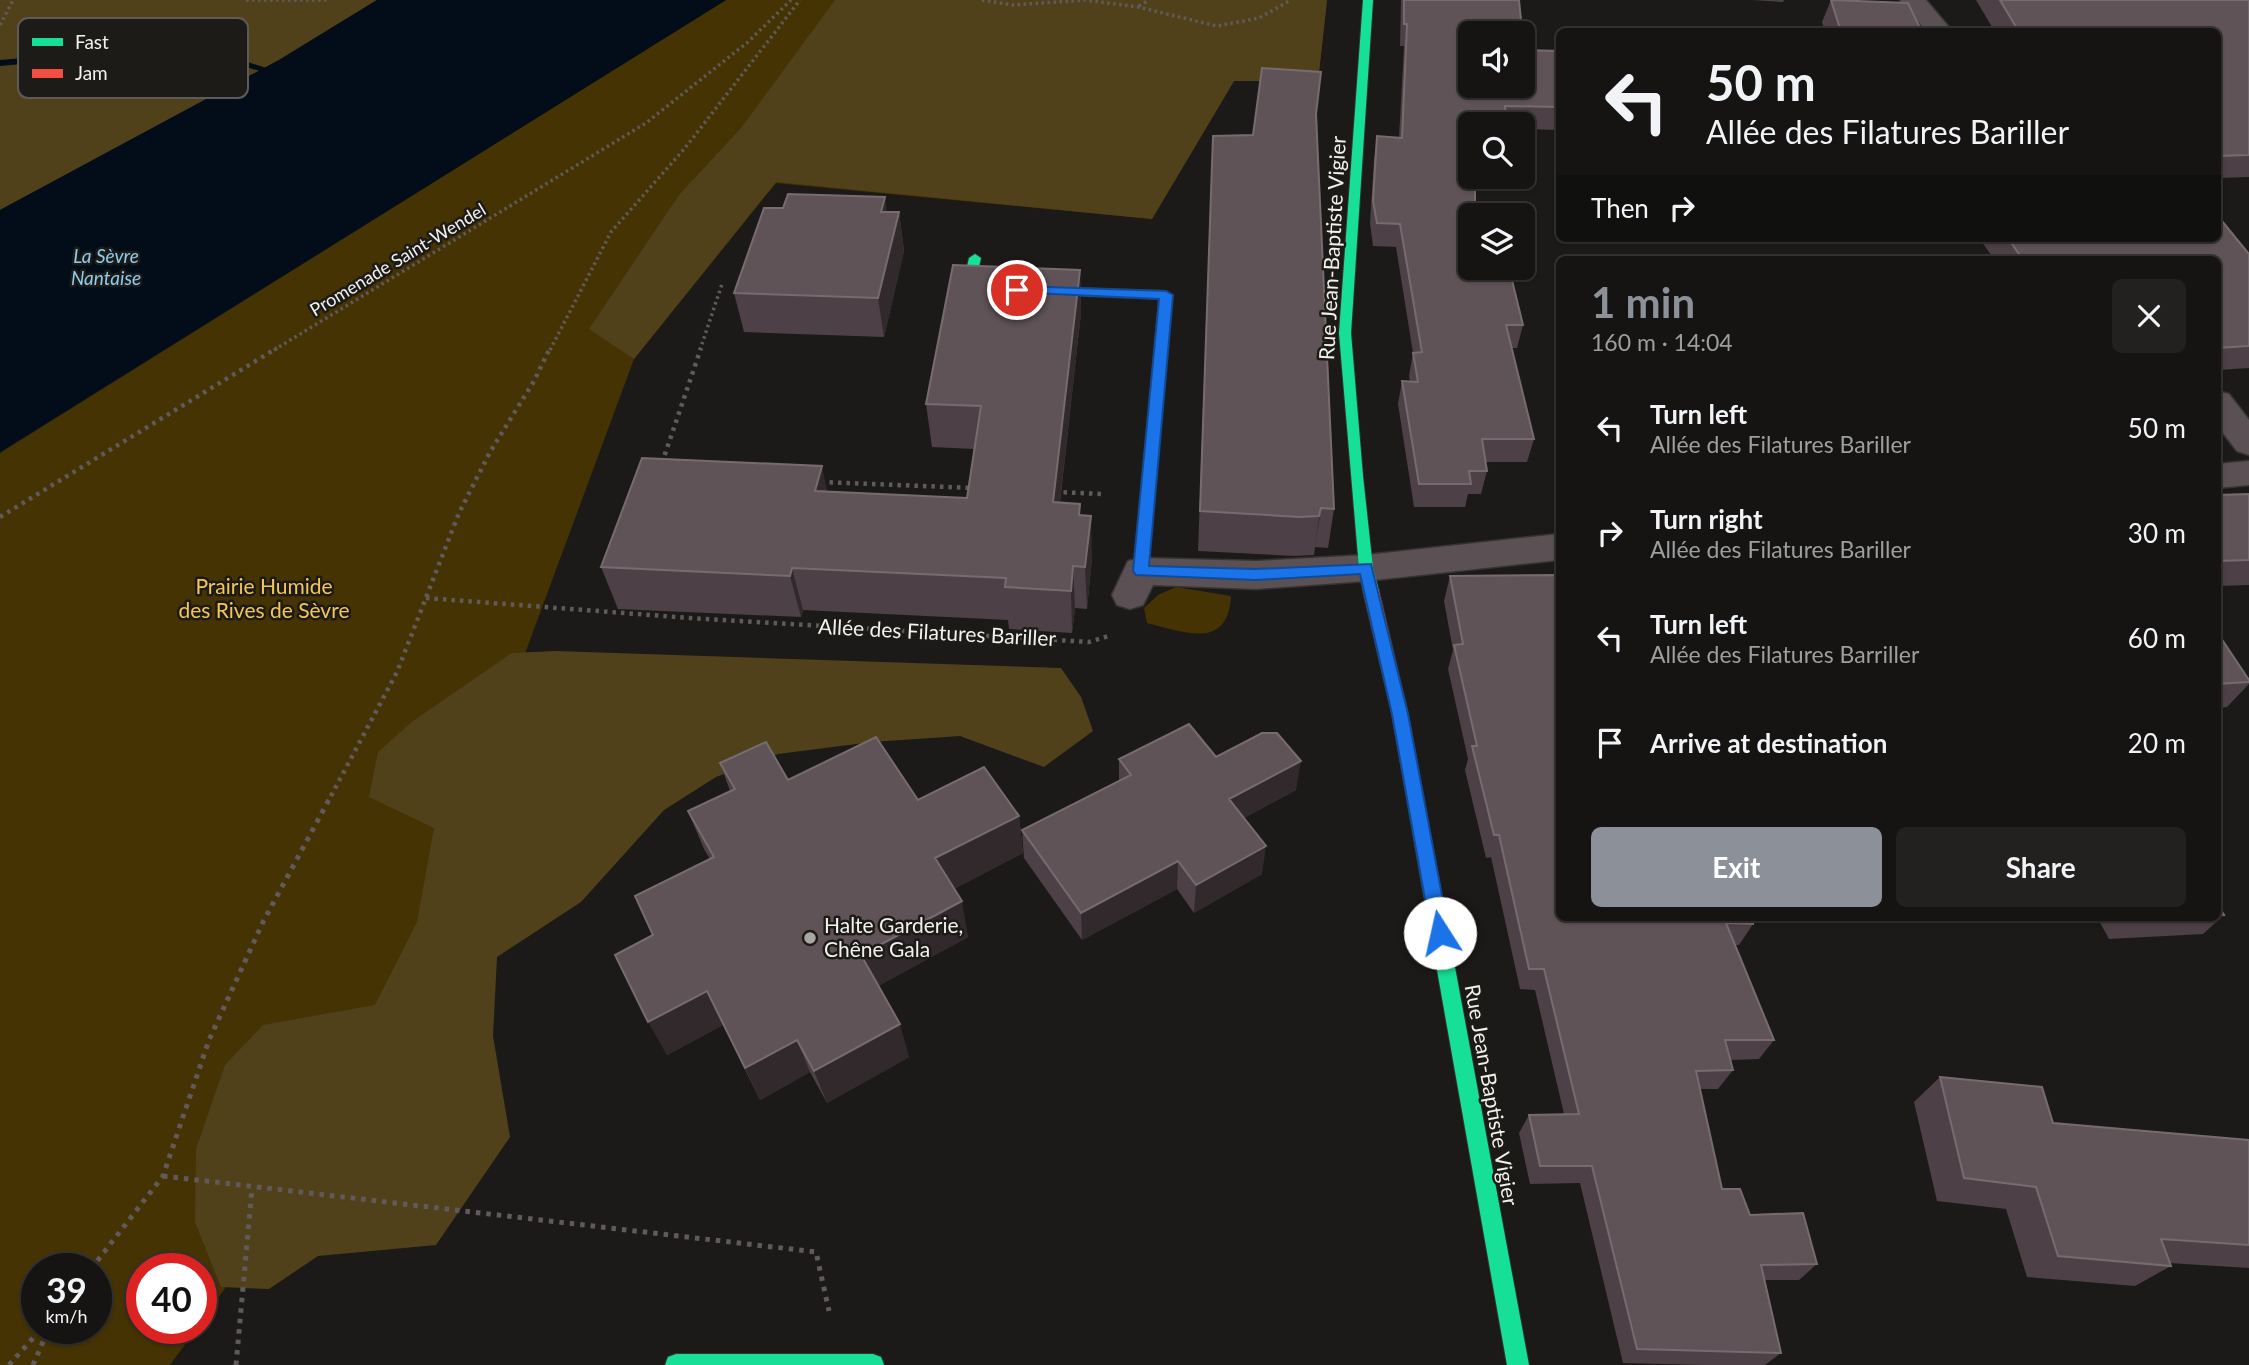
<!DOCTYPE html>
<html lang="en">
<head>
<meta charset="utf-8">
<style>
  :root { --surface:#151412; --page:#222120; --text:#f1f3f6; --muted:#9d9e9f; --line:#343332; --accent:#8c9099 }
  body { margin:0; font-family:Lato,sans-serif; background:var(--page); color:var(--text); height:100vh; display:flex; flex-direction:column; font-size:26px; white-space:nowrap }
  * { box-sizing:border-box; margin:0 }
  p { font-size:23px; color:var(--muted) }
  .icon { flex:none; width:38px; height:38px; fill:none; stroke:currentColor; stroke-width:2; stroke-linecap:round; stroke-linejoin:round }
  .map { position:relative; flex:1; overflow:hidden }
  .details { position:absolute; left:1556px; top:256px; width:665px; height:665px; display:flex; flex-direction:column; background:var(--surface); border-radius:10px; box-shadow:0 2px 5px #0004,0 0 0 2px var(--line) }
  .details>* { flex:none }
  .hud { position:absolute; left:1556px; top:28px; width:665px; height:214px; border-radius:10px; box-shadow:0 2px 5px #0004,0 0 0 2px var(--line); background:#151412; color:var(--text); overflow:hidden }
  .fabs { position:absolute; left:1458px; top:21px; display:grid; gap:14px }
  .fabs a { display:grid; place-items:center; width:77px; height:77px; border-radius:10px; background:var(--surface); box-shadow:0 2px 5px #0004,0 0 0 2px var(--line); font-size:35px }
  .speed { position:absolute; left:21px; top:1253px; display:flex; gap:14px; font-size:35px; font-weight:700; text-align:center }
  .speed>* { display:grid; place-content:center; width:91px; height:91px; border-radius:50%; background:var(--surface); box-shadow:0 2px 5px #0004,0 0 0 2px var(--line); line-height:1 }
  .speed small { font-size:18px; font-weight:400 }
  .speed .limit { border:10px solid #d22; background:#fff; color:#111 }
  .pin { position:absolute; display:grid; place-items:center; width:60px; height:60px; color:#fff; margin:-30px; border:4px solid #fff; border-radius:50%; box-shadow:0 2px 7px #0007 }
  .me { position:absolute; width:77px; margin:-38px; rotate:350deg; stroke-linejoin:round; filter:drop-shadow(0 0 5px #0008) }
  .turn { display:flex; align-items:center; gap:24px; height:147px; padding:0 35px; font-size:32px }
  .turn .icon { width:91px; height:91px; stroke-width:2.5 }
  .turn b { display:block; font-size:49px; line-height:60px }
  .then { display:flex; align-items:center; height:66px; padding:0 35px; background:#0003; gap:14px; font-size:26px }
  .round { display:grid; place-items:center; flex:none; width:74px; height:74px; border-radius:10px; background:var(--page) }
  .overview { display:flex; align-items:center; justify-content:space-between; height:119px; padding:0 35px }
  h1 { font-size:42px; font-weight:700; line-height:52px; color:var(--accent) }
  .button { display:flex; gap:14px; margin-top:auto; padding:14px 35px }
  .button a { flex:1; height:80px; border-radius:10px; background:var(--accent); color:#fff; font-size:28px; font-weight:700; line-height:80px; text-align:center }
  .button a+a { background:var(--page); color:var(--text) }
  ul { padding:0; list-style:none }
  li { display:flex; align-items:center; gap:21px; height:105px; padding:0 35px }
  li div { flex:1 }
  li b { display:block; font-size:26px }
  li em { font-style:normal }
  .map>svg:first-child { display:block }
  .green { fill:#453303; fill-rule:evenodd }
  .forest { fill:#51411b }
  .water { fill:#030d1a }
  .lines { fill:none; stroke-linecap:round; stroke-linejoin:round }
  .stream { fill:#030d1a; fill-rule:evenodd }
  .street-casing { stroke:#353433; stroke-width:3 }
  .fast-casing { stroke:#353433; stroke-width:2 }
  .jam-casing { stroke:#353433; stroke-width:2 }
  .path-far2 { stroke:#605a5a; stroke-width:3.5; stroke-dasharray:2.5 3.5; stroke-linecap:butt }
  .path-far1 { stroke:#605a5a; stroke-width:4.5; stroke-dasharray:3.5 5; stroke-linecap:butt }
  .path { stroke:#605a5a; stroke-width:5; stroke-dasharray:4.5 6; stroke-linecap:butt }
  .street { fill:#5b5053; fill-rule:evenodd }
  .fast { fill:#16e098; fill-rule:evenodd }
  .jam { fill:#f24e42; fill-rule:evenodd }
  .wall { fill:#4d4046 }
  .shaded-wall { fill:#32292c }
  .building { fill:#5f5358; stroke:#766c6f; stroke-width:2; fill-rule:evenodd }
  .route { fill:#1a73e8; stroke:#114b97; stroke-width:2 }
  .poi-dot { fill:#a7a6a3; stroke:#1d1b17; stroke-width:2.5 }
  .labels { text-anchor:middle; stroke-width:5; stroke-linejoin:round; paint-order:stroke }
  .far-street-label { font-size:18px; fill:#f2f1ee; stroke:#1d1b17 }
  .far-water-label { font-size:19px; font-style:italic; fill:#8dcbf1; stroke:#1d1b17 }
  .street-label { font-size:21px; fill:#f2f1ee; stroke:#1d1b17 }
  .park-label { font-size:21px; fill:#f4c655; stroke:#1d1b17 }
  .poi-label { font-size:21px; fill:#f2f1ee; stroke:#1d1b17; text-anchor:start }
  .key { fill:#1d1b17; stroke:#5d5b58; stroke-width:2 }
  .key-label { font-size:19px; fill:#f2f1ee }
</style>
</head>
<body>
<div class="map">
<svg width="2249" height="1365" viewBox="0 0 2249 1365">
  <rect width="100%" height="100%" fill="#1c1a18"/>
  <!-- green -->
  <path class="green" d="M726,0H1327L1318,81H1234L1152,219L776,183L634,359L361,1097L201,1322V1269H142V1328H197L170,1365H0V453ZM37,1269H96V1328H37Z
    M1176,587L1231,596C1228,651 1184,632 1147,623L1144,608L1158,595Z"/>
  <!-- forest -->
  <path class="forest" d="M0,0H377L279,60L0,210Z
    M835,0H1327L1318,81H1234L1152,219L776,182L634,359L589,329L679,195L741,128Z
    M555,651L1061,668L1081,697L1093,731L1044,767L960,736L872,742L778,754L716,777L664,810L581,902L497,957L493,1036L510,1137L436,1245L318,1256L269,1289L221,1287L195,1222L196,1149L225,1065L263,1025L375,1005L417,922L434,828L369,797L378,752L413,721L512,653Z"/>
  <!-- water -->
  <path class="water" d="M377,0H726L0,452V210L279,60Z"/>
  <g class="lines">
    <!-- stream -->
    <path class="stream" d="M189,43L288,75L279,77L188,49L0,66V60Z"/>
    <defs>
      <path id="street" d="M1900,0H1926L1953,32H1927Z
        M2217,391L2229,394L2249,420V455L2237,451L2217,425Z
        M2249,461V485L2217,488V464Z
        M1559,534V560L1366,581L1256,589L1153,585L1143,605L1130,609L1117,605L1112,595L1128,561L1141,558L1256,561L1366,555Z"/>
      <path id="fast" d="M1363,0H1373L1351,333L1363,476L1373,568L1379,591L1371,597L1363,591L1359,568L1339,333Z
        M975,254L981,258L975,284L1166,291L1172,295L1146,575H1136L1134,571L1159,299L964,291L962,288L969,258Z
        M1437,911L1443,913L1446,919L1529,1365H1507L1428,919L1431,913Z
        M676,1354H873L881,1357L884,1365H665L668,1357Z"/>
      <path id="jam" d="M1371,585L1379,591L1408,714L1446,919L1443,925L1437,927L1431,925L1428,919L1392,714L1363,591Z"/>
    </defs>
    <!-- street casing -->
    <use href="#street" class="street-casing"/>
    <!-- fast casing -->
    <use href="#fast" class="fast-casing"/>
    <!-- jam casing -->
    <use href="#jam" class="jam-casing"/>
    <!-- path-far2 -->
    <path class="path-far2" d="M246,0H327
      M982,0L1013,5L1085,0L1138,7L1217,26L1259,18L1291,0
      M1139,6L1149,0
      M0,25L13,0
      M274,350L646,123L748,42L791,0
      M550,350L611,232L685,148L800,0
      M700,350L722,284"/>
    <!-- path-far1 -->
    <path class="path-far1" d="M662,463L701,348
      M821,482L973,488
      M1055,492L1102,494
      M0,517L277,348
      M426,598L690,618L1089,642L1112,635
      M331,796L397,672L459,513L490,452L534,381L550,348"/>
    <!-- path -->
    <path class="path" d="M163,1176L816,1252L829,1311
      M91,1269L163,1176L209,1040L263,922L332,794
      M9,1365L42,1328
      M33,1365L49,1328
      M236,1365L252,1188"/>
    <!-- street -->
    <use href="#street" class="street"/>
    <!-- fast -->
    <use href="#fast" class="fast"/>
    <!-- jam -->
    <use href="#jam" class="jam"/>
  </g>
  <!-- wall -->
  <path class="wall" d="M1401,0H1519L1524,50L1559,51V130L1522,129V124H1470V268L1502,272L1523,325L1517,348H1512L1534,439L1527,462H1485L1487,471L1481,494H1468L1465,507H1414L1398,404L1402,381H1410L1409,376L1413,353L1396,247L1373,246L1370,223L1374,159L1377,136L1399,138L1404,46H1400Z
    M1752,0H1784L1783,2Z
    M1831,0L1922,32H1825L1822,22Z
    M1976,0H2249V177L2217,178V32H1995Z
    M1316,116L1334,509L1328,548L1315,547L1314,555L1294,556L1198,551L1213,136L1253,135Z
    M887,212H899L904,251L884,337L744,332L734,293Z
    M1979,238H2217L2249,254V368L2217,370V259H1994Z
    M1080,270L1081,313L1060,503L1081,516L1092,558L1087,609L1075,608L1072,633L1009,629L1008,620L803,610L801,617L618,609L601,567L827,492L967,498L974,449L932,447L926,404Z
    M2249,494V585L2217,586V495Z
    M1450,576L1559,917L1753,924L1739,945H1735L1774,1040L1759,1059L1730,1060L1733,1070L1718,1089H1700L1722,1189L1750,1215L1817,1264L1799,1280H1765L1781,1353L1765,1365H1704L1623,1363L1580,1183L1530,1184L1519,1133L1529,1115L1564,1114L1535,990L1520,989L1491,857L1486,858L1465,770L1468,759L1448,669L1453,650L1444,601Z
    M2217,632L2249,680V684L2227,707L2217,708Z
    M1216,757L1296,790L1244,818L1262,874L1194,913L1177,889L1082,940L1024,858L1022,830L1119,781V759Z
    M720,763L788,780L1019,816L1023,853L954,889L968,937L878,986L909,1057L827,1103L810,1072L760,1100L723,1025L667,1055L653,935L710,859L704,849L688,811L730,791Z
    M2217,903L2224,915L2203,934L2109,939L2097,917H2217Z
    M1940,1077L2053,1123L2249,1140V1268L2169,1263L2171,1266L2135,1286L2027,1277L2006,1209L1937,1201L1914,1102Z"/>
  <!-- shaded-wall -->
  <path class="shaded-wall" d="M885,197L890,236L881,212Z
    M899,212L904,251L884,337L878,298Z
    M1080,270L1081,313L1055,545L1053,502Z
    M822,466L831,509L815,491Z
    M1321,508L1315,547L1314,555L1319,516Z
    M1091,516L1092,558L1087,609L1085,567Z
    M1073,566L1075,608L1072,633L1071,591Z
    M792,568L803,610L801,617L790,576Z
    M1301,761L1296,790L1226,828L1229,799Z
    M1019,816L1023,853L942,895L935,858Z
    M1266,846L1262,874L1194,913L1196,885Z
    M1178,861L1177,889L1082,940L1081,913Z
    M962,901L968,937L871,990L861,955Z
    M707,991L723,1025L667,1055L648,1022Z
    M900,1024L909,1057L827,1103L814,1071Z
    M797,1040L810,1072L760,1100L745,1068Z"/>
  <!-- building -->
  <path class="building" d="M1404,0H1519L1524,50L1559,51V107L1505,106L1506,124H1470V177H1475V215H1470V268H1501L1502,272H1510L1523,325H1506L1534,439H1482L1487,471H1469L1471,484H1419L1402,381L1418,382L1413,353L1422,352L1400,224L1377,223L1373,201L1377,136L1402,138L1407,24H1404ZM1470,33H1522V86H1470Z
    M1831,0L1908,3L1922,32H1841Z
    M2000,0H2249V155L2217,156V32H2019Z
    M1262,68L1321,72L1316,114L1334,509L1321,508L1319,516L1299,517L1200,511L1213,136L1253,135Z
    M788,194L885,197L881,212H899L878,298L734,293L764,208H783Z
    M2217,215L2249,254V346L2217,348V259H2016L2015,258L2021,257L2008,238H2217Z
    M953,265L1080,270L1053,502L1080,504L1079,515L1091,516L1085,567L1073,566L1071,591L1005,587L1006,578L792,568L790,576L601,567L642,458L822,466L815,491L967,498L981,406L926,404Z
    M2249,494V560L2217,561V495Z
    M1559,575V917H1751L1753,924L1726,923L1774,1040H1725L1733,1070L1696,1071L1722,1189H1740L1750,1215L1803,1213L1817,1264L1761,1265L1781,1353L1637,1349L1592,1166H1540L1529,1115L1579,1114L1544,969H1529L1499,835H1494L1472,746H1477L1454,645L1463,644L1450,576Z
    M2217,632L2249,680V682L2217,684Z
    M1189,724L1216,757L1262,733H1277L1301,761L1229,799L1266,846L1196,885L1178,861L1081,913L1022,830L1131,775L1119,759Z
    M876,737L918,800L984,767L1019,816L935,858L962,901L861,955L900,1024L814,1071L797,1040L745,1068L707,991L648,1022L615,955L653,935L635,896L714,857L688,811L735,789L720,763L766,742L788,780Z
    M2217,903L2224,915H2217Z
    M2126,917H2191L2128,921Z
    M1940,1077L2042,1087L2053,1123L2249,1140V1245L2161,1239L2171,1266L2058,1256L2036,1187L1964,1178Z"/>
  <!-- route -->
  <path class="route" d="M1017,286L1166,291L1173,295L1149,566L1256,569L1371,564L1408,714L1449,933L1446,939L1440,941L1433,939L1431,933L1392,714L1360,574L1256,580L1136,575L1133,571L1159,299L1013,292L1011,290Z"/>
  <!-- markers -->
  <circle class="poi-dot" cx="810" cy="938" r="7"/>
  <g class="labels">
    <!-- far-street labels -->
    <g class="far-street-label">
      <text transform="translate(398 260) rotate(-31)" y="6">Promenade Saint-Wendel</text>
    </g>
    <!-- far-water labels -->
    <g class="far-water-label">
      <text x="106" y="263">La Sèvre<tspan x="106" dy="22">Nantaise</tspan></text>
    </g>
    <!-- street labels -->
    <g class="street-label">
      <text transform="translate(1333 248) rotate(-87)" y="7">Rue Jean-Baptiste Vigier</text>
      <text transform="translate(937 633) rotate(3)" y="7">Allée des Filatures Bariller</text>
      <text transform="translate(1491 1095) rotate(80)" y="7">Rue Jean-Baptiste Vigier</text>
    </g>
    <!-- park labels -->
    <g class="park-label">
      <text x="264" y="594">Prairie Humide<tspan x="264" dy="24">des Rives de Sèvre</tspan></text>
    </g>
    <!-- poi labels -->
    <g class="poi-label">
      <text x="824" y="933">Halte Garderie,<tspan x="824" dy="24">Chêne Gala</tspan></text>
    </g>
  </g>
  <!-- legend -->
  <rect x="18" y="18" width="230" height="80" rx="10" class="key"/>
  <rect x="32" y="38" width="31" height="8" fill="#16e098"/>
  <rect x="32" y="69" width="31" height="9" fill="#f24e42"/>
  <g class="key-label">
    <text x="75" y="49">Fast</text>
    <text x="75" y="80">Jam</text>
  </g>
</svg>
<div class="fabs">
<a><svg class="icon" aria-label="sound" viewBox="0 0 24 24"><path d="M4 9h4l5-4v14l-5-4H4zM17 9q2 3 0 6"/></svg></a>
<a><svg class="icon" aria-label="search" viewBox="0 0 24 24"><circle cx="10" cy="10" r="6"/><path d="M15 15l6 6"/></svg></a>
<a><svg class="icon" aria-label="layers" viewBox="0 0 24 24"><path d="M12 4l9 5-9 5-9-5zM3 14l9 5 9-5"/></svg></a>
</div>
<div class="speed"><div>39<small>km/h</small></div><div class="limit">40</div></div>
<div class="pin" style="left:1017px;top:290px;background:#d93025"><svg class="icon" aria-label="arrive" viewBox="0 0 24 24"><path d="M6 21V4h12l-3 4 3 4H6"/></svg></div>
<svg class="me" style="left:1440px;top:933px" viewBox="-20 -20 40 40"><circle r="19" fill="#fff"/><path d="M0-13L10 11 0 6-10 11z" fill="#1a73e8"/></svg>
<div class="hud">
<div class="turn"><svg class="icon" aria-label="left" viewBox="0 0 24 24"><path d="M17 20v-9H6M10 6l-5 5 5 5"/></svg><div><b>50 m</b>Allée des Filatures Bariller</div></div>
<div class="then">Then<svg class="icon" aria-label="right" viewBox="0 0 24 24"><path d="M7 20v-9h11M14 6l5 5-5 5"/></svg></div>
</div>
<section class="details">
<div class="overview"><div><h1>1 min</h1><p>160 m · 14:04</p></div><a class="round"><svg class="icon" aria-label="close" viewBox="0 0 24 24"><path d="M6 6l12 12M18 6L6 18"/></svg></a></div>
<ul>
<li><svg class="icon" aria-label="left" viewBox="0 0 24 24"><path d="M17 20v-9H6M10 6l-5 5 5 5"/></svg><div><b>Turn left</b><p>Allée des Filatures Bariller</p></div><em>50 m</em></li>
<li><svg class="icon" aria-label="right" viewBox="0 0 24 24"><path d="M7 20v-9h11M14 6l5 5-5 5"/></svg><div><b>Turn right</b><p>Allée des Filatures Bariller</p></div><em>30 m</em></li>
<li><svg class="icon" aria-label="left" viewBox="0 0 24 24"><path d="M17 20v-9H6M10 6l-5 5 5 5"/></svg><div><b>Turn left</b><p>Allée des Filatures Barriller</p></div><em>60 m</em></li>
<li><svg class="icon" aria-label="arrive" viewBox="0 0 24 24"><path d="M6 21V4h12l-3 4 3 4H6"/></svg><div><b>Arrive at destination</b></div><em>20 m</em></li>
</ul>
<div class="button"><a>Exit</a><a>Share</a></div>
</section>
</div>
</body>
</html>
